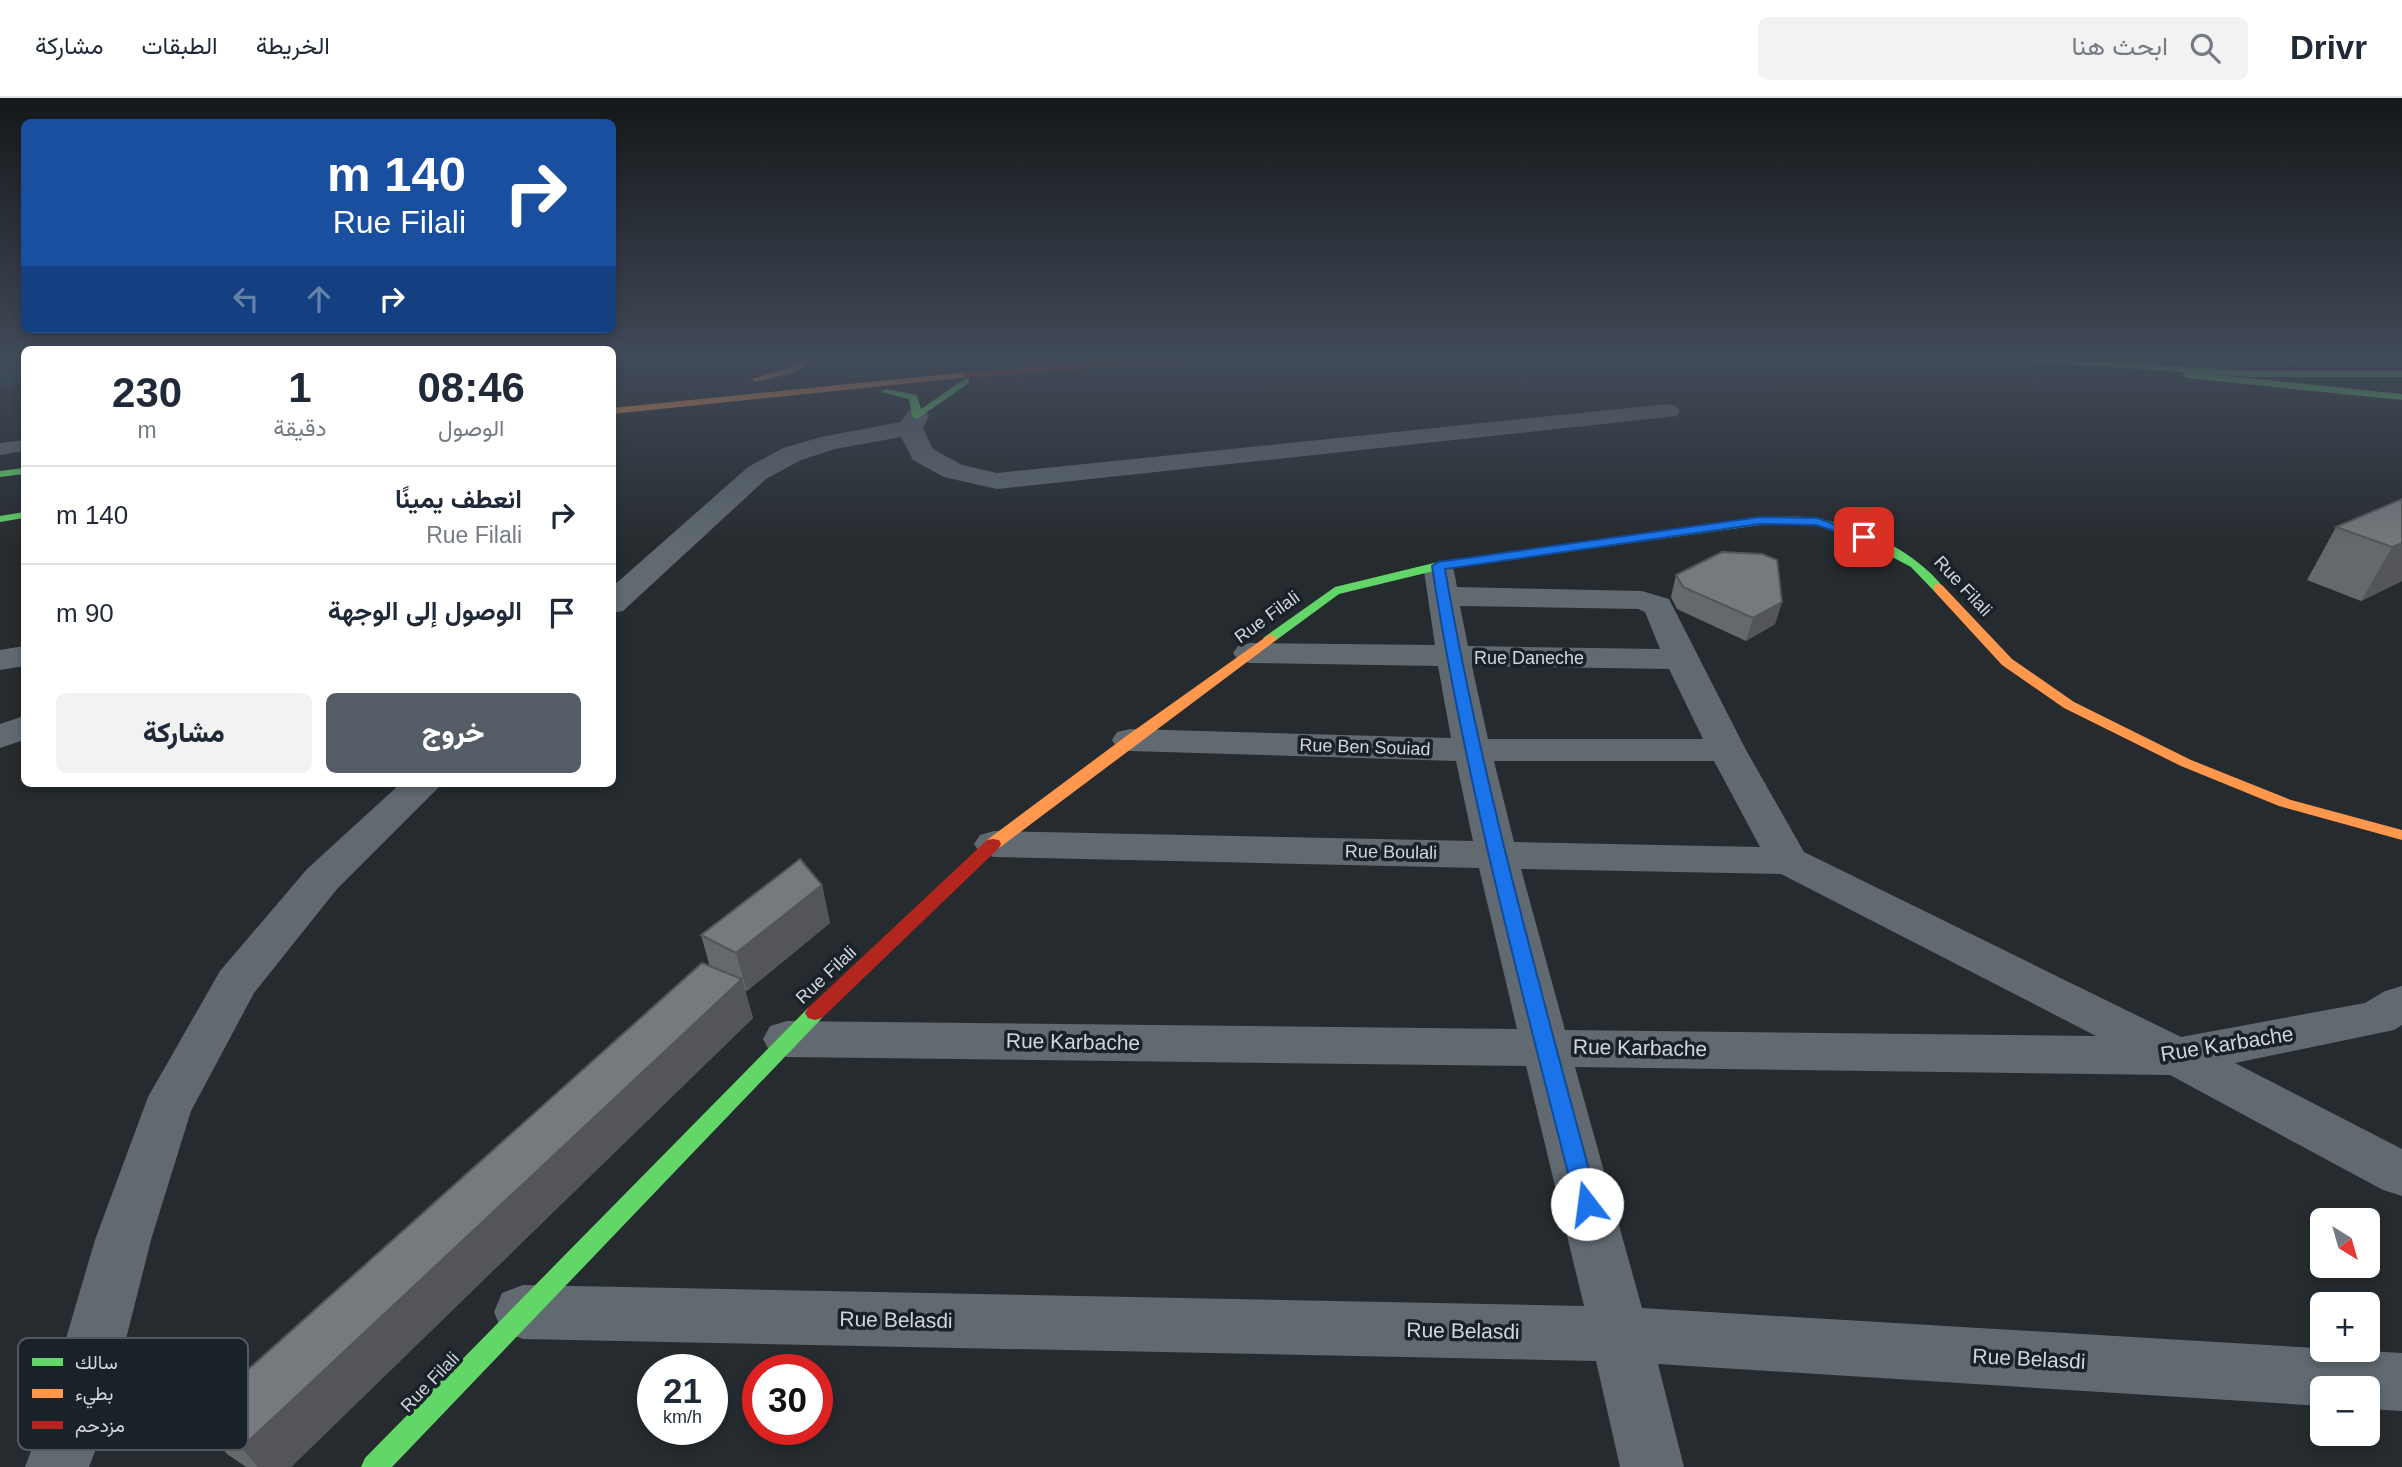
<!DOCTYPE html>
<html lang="ar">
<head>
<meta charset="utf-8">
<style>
  :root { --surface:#fff; --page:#f2f2f3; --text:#1f2937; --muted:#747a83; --line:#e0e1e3; --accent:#545c65 }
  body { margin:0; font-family:Arial,Vazirmatn,sans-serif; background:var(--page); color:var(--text); direction:rtl; height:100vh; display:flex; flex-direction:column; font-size:26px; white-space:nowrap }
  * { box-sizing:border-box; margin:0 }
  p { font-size:23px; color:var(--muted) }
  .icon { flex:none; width:38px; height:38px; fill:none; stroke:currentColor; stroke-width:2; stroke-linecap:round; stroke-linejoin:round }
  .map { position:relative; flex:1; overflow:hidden; direction:ltr }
  .details { position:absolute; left:21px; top:248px; width:595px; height:441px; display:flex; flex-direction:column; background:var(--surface); border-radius:10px; box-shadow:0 4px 10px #0003; direction:rtl }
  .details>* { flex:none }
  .guide { position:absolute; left:21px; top:21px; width:595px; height:214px; border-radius:10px; box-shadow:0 4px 10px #0003; direction:rtl; background:#1a4fa0; color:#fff; overflow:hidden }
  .needle { width:46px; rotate:143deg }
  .fabs { position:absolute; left:2310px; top:1110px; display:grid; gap:14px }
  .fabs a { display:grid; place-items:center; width:70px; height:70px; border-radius:10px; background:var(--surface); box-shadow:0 4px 10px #0003; font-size:35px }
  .speed { position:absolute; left:637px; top:1256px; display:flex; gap:14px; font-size:35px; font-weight:700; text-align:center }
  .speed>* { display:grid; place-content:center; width:91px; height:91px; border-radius:50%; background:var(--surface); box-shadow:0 4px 10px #0003; line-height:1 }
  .speed small { font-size:18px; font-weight:400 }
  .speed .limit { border:10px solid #d22; background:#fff; color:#111 }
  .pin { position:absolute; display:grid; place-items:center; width:60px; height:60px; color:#fff; margin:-30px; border-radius:14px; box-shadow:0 4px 10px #0006 }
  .me { position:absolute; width:77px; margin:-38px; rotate:345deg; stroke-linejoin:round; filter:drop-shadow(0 0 5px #0008) }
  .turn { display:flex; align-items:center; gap:24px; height:147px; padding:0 35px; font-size:32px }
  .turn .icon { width:91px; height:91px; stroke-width:2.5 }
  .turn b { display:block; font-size:49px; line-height:60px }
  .lanes { display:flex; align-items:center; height:66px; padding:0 35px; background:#0003; justify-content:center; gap:35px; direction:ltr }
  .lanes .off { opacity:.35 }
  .eta { display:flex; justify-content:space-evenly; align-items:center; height:119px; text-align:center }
  .eta b { font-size:42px; font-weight:800; line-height:49px }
  .action { display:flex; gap:14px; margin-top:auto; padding:14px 35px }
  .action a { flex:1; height:80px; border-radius:10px; background:var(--accent); color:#fff; font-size:28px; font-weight:800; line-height:80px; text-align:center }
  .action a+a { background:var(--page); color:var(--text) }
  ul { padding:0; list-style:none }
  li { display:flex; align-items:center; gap:21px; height:98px; padding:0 35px; border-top:2px solid var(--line) }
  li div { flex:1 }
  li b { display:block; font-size:26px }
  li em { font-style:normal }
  header { display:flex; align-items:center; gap:42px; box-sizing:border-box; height:98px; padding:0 35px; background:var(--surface); border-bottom:2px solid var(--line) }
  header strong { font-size:33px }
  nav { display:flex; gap:38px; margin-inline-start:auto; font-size:24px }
  .search { width:490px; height:63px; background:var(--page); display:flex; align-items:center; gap:18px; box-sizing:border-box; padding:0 24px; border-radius:10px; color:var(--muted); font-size:26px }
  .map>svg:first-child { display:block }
  .green { fill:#164761 }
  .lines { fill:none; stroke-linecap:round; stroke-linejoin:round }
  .lane { fill:#606a70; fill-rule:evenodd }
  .street { fill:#606a70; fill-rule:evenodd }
  .fast { fill:#63d668; fill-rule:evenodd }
  .slow { fill:#ff974d; fill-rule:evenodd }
  .jam { fill:#b3261e; fill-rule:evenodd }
  .wall { fill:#65696c }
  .shaded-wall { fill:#535558 }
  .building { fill:#767a7e; stroke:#535558; stroke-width:2 }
  .route { fill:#1a73e8; stroke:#114b97; stroke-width:2 }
  .labels { text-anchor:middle; stroke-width:7; stroke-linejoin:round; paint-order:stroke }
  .street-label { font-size:18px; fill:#d0d6da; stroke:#192229 }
  .near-street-label { font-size:21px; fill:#d0d6da; stroke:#192229 }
  .key { fill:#192229; stroke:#50585e; stroke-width:2 }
  .key-label { font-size:19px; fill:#d0d6da }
</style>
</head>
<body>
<header>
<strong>Drivr</strong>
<div class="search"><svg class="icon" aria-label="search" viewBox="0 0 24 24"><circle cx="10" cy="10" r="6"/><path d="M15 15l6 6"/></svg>ابحث هنا</div>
<nav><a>الخريطة</a><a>الطبقات</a><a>مشاركة</a></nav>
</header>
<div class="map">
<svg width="2402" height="1369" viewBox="0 0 2402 1369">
  <rect width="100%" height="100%" fill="#262b2f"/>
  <!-- green -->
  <path class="green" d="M0,259H24V286L0,288Z"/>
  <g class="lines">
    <!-- lane -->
    <path class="lane" d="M24,342V353L0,357V345Z"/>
    <!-- street -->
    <path class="street" d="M1668,306L1677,308L1680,313L1677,318L997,391L944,379L913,362L901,339L835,351L801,362L766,381L623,513L612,515V489L748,369L783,350L821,339L901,324L908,313L917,311L926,313L929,318L923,330L933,351L962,367L997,375Z
      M1439,464L1450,467L1454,473L1457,489L1642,493L1669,501L1746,652L1804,754L2181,939L2365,905L2385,893L2402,888V927L2394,932L2235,965L2402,1051V1098L2383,1092L2170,977L1575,969L1642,1210L2402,1255V1313L2368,1311V1290H2322V1308L1658,1266L1684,1369H1620L1596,1263L523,1241L502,1233L494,1214L502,1195L523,1187L1584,1208L1526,968L787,959L770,954L763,941L770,928L787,923L1517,931L1479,770L994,759L980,755L974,746L980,737L994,733L1473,743L1456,663L1130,653L1117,650L1112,642L1117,634L1130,631L1451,640L1438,568L1250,565L1238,562L1233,555L1238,548L1250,545L1435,547L1424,473L1428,467ZM1460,508L1638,511L1645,514L1660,551L1468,548ZM1472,568L1669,571L1703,641H1488ZM1494,663H1714L1760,749L1514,744ZM1521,771L1781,776L2096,938L1565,932Z
      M24,548V568L0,572V552Z
      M24,618V642L0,650V626Z
      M400,686H442L337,791L254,895L191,1013L151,1142L103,1332L89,1369H25L39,1332L95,1142L148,999L220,873L307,771Z"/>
    <!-- fast -->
    <path class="fast" d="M1993,259H2035L2250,273H2402V279H2250L2198,275L2402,296V302L2187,280L2182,277L2186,274L1998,262Z
      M2299,259H2320L2290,266L2285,263Z
      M966,280L969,281V285L917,321L912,318L909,301L881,294L886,291L917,297L921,311Z
      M24,370V376L0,379V373Z
      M24,414V420L0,424V418Z
      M1760,419C1779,420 1801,417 1819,421C1865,430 1915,453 1944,490L1938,494L1934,493L1911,469L1860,442L1816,427H1760L1438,472L1339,496L1275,543L1270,544L1263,540L1335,489L1438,464Z
      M815,908L822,910L825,915L822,920L392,1369H361L365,1360L808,910Z"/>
    <!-- slow -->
    <path class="slow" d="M805,259H816L795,274L756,284L751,281L789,270Z
      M967,274L970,275V279L612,316V310Z
      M1938,486L1942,487L2012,561L2074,604L2191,662L2291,702L2402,732V742L2279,708L2181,668L2064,610L2002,567L1934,493V487Z
      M1270,536L1277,540L1275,543L999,750H987L985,746L987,742L1125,639Z"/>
    <!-- jam -->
    <path class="jam" d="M1167,259H1204L1199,262L967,280L962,277L967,274Z
      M993,741L999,742L1001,746L999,750L822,920L815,922L808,920L805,915L808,910L987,742Z"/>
  </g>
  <!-- wall -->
  <path class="wall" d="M2402,401V483L2361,503L2307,482L2336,429Z
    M1676,477L1782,504L1775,526L1746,543L1677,511L1671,499Z
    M822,787L830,825L747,893L745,892L753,920L291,1369H246L227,1356L195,1319L710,869L701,837Z"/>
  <!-- shaded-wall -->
  <path class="shaded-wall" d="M2402,445V483L2361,503L2392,449Z
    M1782,504L1775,526L1746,543L1753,520Z
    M822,787L830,825L747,893L736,855Z
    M742,881L753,920L291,1369H258L241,1350Z"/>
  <!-- building -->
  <path class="building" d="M2402,401V445L2392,449L2336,429Z
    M1722,454L1762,456L1777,462L1782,504L1753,520L1683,489L1676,477Z
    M800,761L822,787L736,855L701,837Z
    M702,865L742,881L241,1350L195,1319Z"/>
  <!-- sky -->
  <linearGradient id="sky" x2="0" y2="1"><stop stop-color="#15181a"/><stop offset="0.58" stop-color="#414a58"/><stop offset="1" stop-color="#414a58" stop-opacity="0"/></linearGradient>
  <rect width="2402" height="450" fill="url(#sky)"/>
  <!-- route -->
  <path class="route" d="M1760,419L1817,420L1870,439L1864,443L1816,427L1760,426L1445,471C1482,686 1542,895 1598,1106L1595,1112L1587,1115L1579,1112L1576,1106C1522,894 1465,684 1432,468L1438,464Z"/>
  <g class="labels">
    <!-- street labels -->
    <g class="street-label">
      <text transform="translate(1963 488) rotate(47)" y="6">Rue Filali</text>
      <text transform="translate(1267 519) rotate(-36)" y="6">Rue Filali</text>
      <text x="1529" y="566">Rue Daneche</text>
      <text transform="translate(1365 649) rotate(2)" y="6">Rue Ben Souiad</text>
      <text transform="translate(1391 754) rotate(1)" y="6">Rue Boulali</text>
      <text transform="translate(826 877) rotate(-43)" y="6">Rue Filali</text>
      <text transform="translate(430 1284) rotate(-46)" y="6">Rue Filali</text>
    </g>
    <!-- near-street labels -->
    <g class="near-street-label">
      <text transform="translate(1073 944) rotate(1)" y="7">Rue Karbache</text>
      <text transform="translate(2227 946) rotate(-9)" y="7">Rue Karbache</text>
      <text transform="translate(1640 950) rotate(1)" y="7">Rue Karbache</text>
      <text transform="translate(896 1222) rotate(1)" y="7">Rue Belasdi</text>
      <text transform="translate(1463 1233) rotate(1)" y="7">Rue Belasdi</text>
      <text transform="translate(2029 1261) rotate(3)" y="7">Rue Belasdi</text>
    </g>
  </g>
  <!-- legend -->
  <rect x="18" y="1240" width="230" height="112" rx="10" class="key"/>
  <rect x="32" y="1260" width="31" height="8" fill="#63d668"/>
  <rect x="32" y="1291" width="31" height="9" fill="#ff974d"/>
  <rect x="32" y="1323" width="31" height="8" fill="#b3261e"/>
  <g class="key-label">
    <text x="75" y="1271">سالك</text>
    <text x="75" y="1302">بطيء</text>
    <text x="75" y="1334">مزدحم</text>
  </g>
</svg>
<div class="fabs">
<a><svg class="needle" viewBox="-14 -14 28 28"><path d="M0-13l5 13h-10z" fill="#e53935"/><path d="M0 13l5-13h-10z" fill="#747a83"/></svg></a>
<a>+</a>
<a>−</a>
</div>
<div class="speed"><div>21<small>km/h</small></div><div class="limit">30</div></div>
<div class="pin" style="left:1864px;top:439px;background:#d93025"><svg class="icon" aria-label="arrive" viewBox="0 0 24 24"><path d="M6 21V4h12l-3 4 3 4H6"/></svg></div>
<svg class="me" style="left:1587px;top:1106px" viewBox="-20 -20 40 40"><circle r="19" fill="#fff"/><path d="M0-13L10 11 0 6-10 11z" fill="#1a73e8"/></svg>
<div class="guide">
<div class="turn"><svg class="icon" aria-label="right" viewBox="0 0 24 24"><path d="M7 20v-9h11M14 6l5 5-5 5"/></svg><div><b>140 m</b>Rue Filali</div></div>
<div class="lanes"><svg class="icon off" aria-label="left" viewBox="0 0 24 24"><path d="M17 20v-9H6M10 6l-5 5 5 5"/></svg><svg class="icon off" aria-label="ahead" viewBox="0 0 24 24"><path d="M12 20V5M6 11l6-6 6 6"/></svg><svg class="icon" aria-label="right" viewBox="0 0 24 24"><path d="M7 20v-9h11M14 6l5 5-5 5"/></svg></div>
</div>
<section class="details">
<div class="eta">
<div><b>08:46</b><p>الوصول</p></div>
<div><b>1</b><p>دقيقة</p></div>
<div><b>230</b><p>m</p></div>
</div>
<ul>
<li><svg class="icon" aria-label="right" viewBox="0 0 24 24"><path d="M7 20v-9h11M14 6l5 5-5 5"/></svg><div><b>انعطف يمينًا</b><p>Rue Filali</p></div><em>140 m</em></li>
<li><svg class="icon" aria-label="arrive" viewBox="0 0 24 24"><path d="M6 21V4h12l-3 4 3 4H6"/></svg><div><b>الوصول إلى الوجهة</b></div><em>90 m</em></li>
</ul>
<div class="action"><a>خروج</a><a>مشاركة</a></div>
</section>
</div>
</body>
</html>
